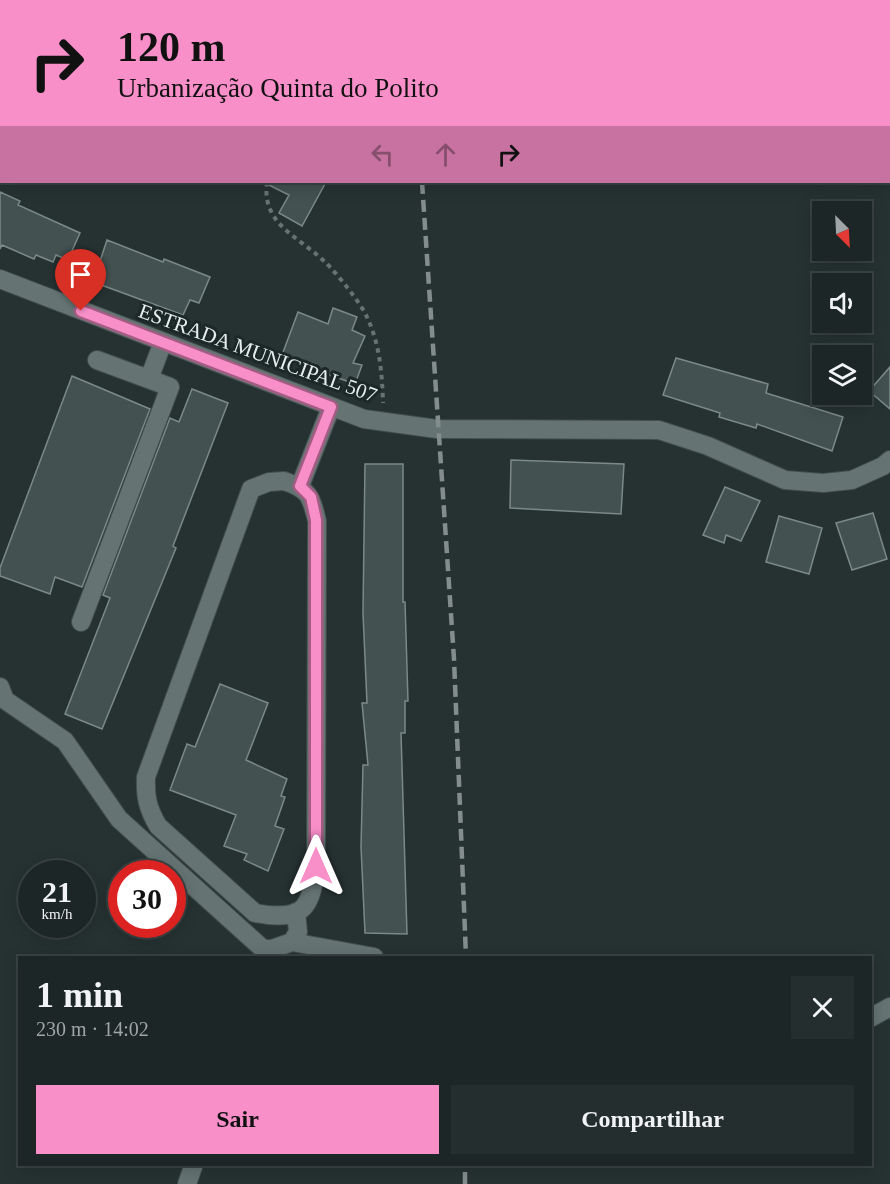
<!DOCTYPE html>
<html lang="pt">
<head>
<meta charset="utf-8">
<style>
  :root { --surface:#1c2626; --page:#252e2e; --text:#f1f3f6; --muted:#a0a5a7; --line:#3a4343; --accent:#f98fc9 }
  body { margin:0; font-family:"Times New Roman",serif; background:var(--page); color:var(--text); height:100vh; display:flex; flex-direction:column; font-size:22px; white-space:nowrap }
  * { box-sizing:border-box; margin:0 }
  p { font-size:20px; color:var(--muted) }
  .icon { flex:none; width:33px; height:33px; fill:none; stroke:currentColor; stroke-width:2; stroke-linecap:round; stroke-linejoin:round }
  .map { position:relative; flex:1; overflow:hidden }
  .drawer { position:absolute; left:18px; top:956px; width:854px; height:210px; display:flex; flex-direction:column; background:var(--surface); border-radius:0px; box-shadow:0 3px 15px #0003,0 0 0 2px var(--line) }
  .drawer>* { flex:none }
  .guide { position:absolute; left:0px; top:0px; width:891px; height:183px; box-shadow:0 3px 15px #0003,0 0 0 2px var(--line); background:#f98fc9; color:#111; overflow:hidden }
  .needle { width:39px; rotate:156deg }
  .tools { position:absolute; left:812px; top:201px; display:grid; gap:12px }
  .tools a { display:grid; place-items:center; width:60px; height:60px; border-radius:0px; background:var(--surface); box-shadow:0 3px 15px #0003,0 0 0 2px var(--line); font-size:30px }
  .speed { position:absolute; left:18px; top:860px; display:flex; gap:12px; font-size:30px; font-weight:700; text-align:center }
  .speed>* { display:grid; place-content:center; width:78px; height:78px; border-radius:50%; background:var(--surface); box-shadow:0 3px 15px #0003,0 0 0 2px var(--line); line-height:1 }
  .speed small { font-size:15px; font-weight:400 }
  .speed .limit { border:9px solid #d22; background:#fff; color:#111 }
  .pin { position:absolute; display:grid; place-items:center; width:51px; height:51px; color:#fff; margin:-62px -26px; border-radius:50% 50% 50% 0; rotate:-45deg; box-shadow:0 0 6px #0007 }
  .pin .icon { rotate:45deg }
  .me { position:absolute; width:66px; margin:-33px; rotate:0deg; stroke-linejoin:round; filter:drop-shadow(0 0 4px #0008) }
  .turn { display:flex; align-items:center; gap:21px; height:126px; padding:0 18px; font-size:27px }
  .turn .icon { width:78px; height:78px; stroke-width:2.5 }
  .turn b { display:block; font-size:42px; line-height:51px }
  .lanes { display:flex; align-items:center; height:57px; padding:0 18px; background:#0003; justify-content:center; gap:30px; direction:ltr }
  .lanes .off { opacity:.35 }
  .round { display:grid; place-items:center; flex:none; width:63px; height:63px; border-radius:0px; background:var(--page) }
  .summary { display:flex; align-items:center; justify-content:space-between; height:102px; padding:0 18px }
  h1 { font-size:36px; font-weight:600; line-height:45px }
  .action { display:flex; gap:12px; margin-top:auto; padding:12px 18px }
  .action a { flex:1; height:69px; border-radius:0px; background:var(--accent); color:#111; font-size:24px; font-weight:600; line-height:69px; text-align:center }
  .action a+a { background:var(--page); color:var(--text) }
  .map>svg:first-child { display:block }
  .lines { fill:none; stroke-linecap:round; stroke-linejoin:round }
  .stream { stroke:#629b9c; stroke-width:7 }
  .building { fill:#435151; stroke:#7b8989; stroke-width:1.5 }
  .minor-casing { stroke:#424d4d; stroke-width:20 }
  .path { stroke:#677272; stroke-width:4; stroke-dasharray:4.5 4.5; stroke-linecap:butt }
  .minor { stroke:#657373; stroke-width:18 }
  .rail { stroke:#838d8d; stroke-width:4.5; stroke-dasharray:12 6; stroke-linecap:butt }
  .route-casing { stroke:#a25d83; stroke-width:15 }
  .route { stroke:#f98fc9; stroke-width:10 }
  .labels { text-anchor:middle; stroke-width:6; stroke-linejoin:round; paint-order:stroke }
  .street-label { font-size:21px; fill:#e5eded; stroke:#1c2828 }
</style>
</head>
<body>
<div class="map">
<svg width="890" height="1184" viewBox="0 0 890 1184">
  <rect width="100%" height="100%" fill="#263232"/>
  <g class="lines">
    <!-- stream -->
    <path class="stream" d="M331,0L333,2
      M842,2L845,0"/>
  </g>
  <!-- building -->
  <path class="building" d="M263,182H326L302,226L279,213L289,195Z
    M0,192L20,201L18,205L80,233L68,260L56,255L53,262L36,255L34,259L2,245L0,249Z
    M107,240L163,262L164,259L210,277L199,303L190,300L183,315L93,282Z
    M333,308L357,317L352,330L365,336L353,363L362,365L355,384L313,369L315,364L282,355L298,312L328,324Z
    M676,358L768,384L766,393L843,417L832,451L757,424L756,428L719,417L720,413L663,395Z
    M890,367V409L869,391Z
    M72,376L150,409L82,587L55,577L50,594L0,576V568Z
    M192,389L228,403L173,546L176,548L102,729L65,714L110,598L103,595L170,418L179,422Z
    M511,460L624,464L621,514L510,508Z
    M365,464H403V602H405L408,701H405V733H401L407,934L365,933L361,847L363,765H368L362,703H367L363,613Z
    M725,487L760,501L741,541L726,535L724,543L703,535Z
    M873,513L887,559L852,570L836,523Z
    M779,516L822,528L809,574L766,562Z
    M220,684L268,703L246,760L287,779L281,796L285,797L275,826L284,829L268,871L244,860L247,854L224,846L236,815L170,790L187,744L195,747Z"/>
  <g class="lines">
    <defs>
      <path id="minor" d="M0,10L2,7
        M0,279L364,419L437,429L659,430L708,446L785,480L823,483L852,480L883,466L890,460
        M149,379L163,342
        M284,481C309,489 311,496 317,521L316,866C311,911 302,921 255,913L158,826C148,809 145,797 146,777L251,489L269,482Z
        M300,486L331,407
        M81,622L170,387L97,360
        M0,687L5,700L65,741L119,819L263,949H272L292,942L298,932L296,912
        M292,942L374,957
        M870,1018L890,1007
        M187,1184L194,1164"/>
    </defs>
    <!-- minor casing -->
    <use href="#minor" class="minor-casing"/>
    <!-- path -->
    <path class="path" d="M267,182C261,225 300,237 325,262C336,272 362,305 367,317C380,345 382,373 383,403"/>
    <!-- minor -->
    <use href="#minor" class="minor"/>
    <!-- rail -->
    <path class="rail" d="M411,0V2
      M422,182L454,659L466,957
      M465,1184V1164"/>
  </g>
  <g class="lines">
    <defs>
      <path id="route" d="M81,311L331,407L300,486L311,497L316,520V866"/>
    </defs>
    <!-- route casing -->
    <use href="#route" class="route-casing"/>
    <!-- route -->
    <use href="#route" class="route"/>
  </g>
  <g class="labels">
    <!-- street labels -->
    <g class="street-label">
      <text transform="translate(258 353) rotate(20)" y="7">ESTRADA MUNICIPAL 507</text>
    </g>
  </g>
</svg>
<div class="tools">
<a><svg class="needle" viewBox="-14 -14 28 28"><path d="M0-13l5 13h-10z" fill="#e53935"/><path d="M0 13l5-13h-10z" fill="#a0a5a7"/></svg></a>
<a><svg class="icon" aria-label="sound" viewBox="0 0 24 24"><path d="M4 9h4l5-4v14l-5-4H4zM17 9q2 3 0 6"/></svg></a>
<a><svg class="icon" aria-label="layers" viewBox="0 0 24 24"><path d="M12 4l9 5-9 5-9-5zM3 14l9 5 9-5"/></svg></a>
</div>
<div class="speed"><div>21<small>km/h</small></div><div class="limit">30</div></div>
<div class="pin" style="left:81px;top:311px;background:#d93025"><svg class="icon" aria-label="arrive" viewBox="0 0 24 24"><path d="M6 21V4h12l-3 4 3 4H6"/></svg></div>
<svg class="me" style="left:316px;top:866px" viewBox="-20 -20 40 40"><path d="M0-17L14 15 0 8-14 15z" fill="#f98fc9" stroke="#fff" stroke-width="4"/></svg>
<div class="guide">
<div class="turn"><svg class="icon" aria-label="right" viewBox="0 0 24 24"><path d="M7 20v-9h11M14 6l5 5-5 5"/></svg><div><b>120 m</b>Urbanização Quinta do Polito</div></div>
<div class="lanes"><svg class="icon off" aria-label="left" viewBox="0 0 24 24"><path d="M17 20v-9H6M10 6l-5 5 5 5"/></svg><svg class="icon off" aria-label="ahead" viewBox="0 0 24 24"><path d="M12 20V5M6 11l6-6 6 6"/></svg><svg class="icon" aria-label="right" viewBox="0 0 24 24"><path d="M7 20v-9h11M14 6l5 5-5 5"/></svg></div>
</div>
<section class="drawer">
<div class="summary"><div><h1>1 min</h1><p>230 m · 14:02</p></div><a class="round"><svg class="icon" aria-label="close" viewBox="0 0 24 24"><path d="M6 6l12 12M18 6L6 18"/></svg></a></div>
<div class="action"><a>Sair</a><a>Compartilhar</a></div>
</section>
</div>
</body>
</html>
